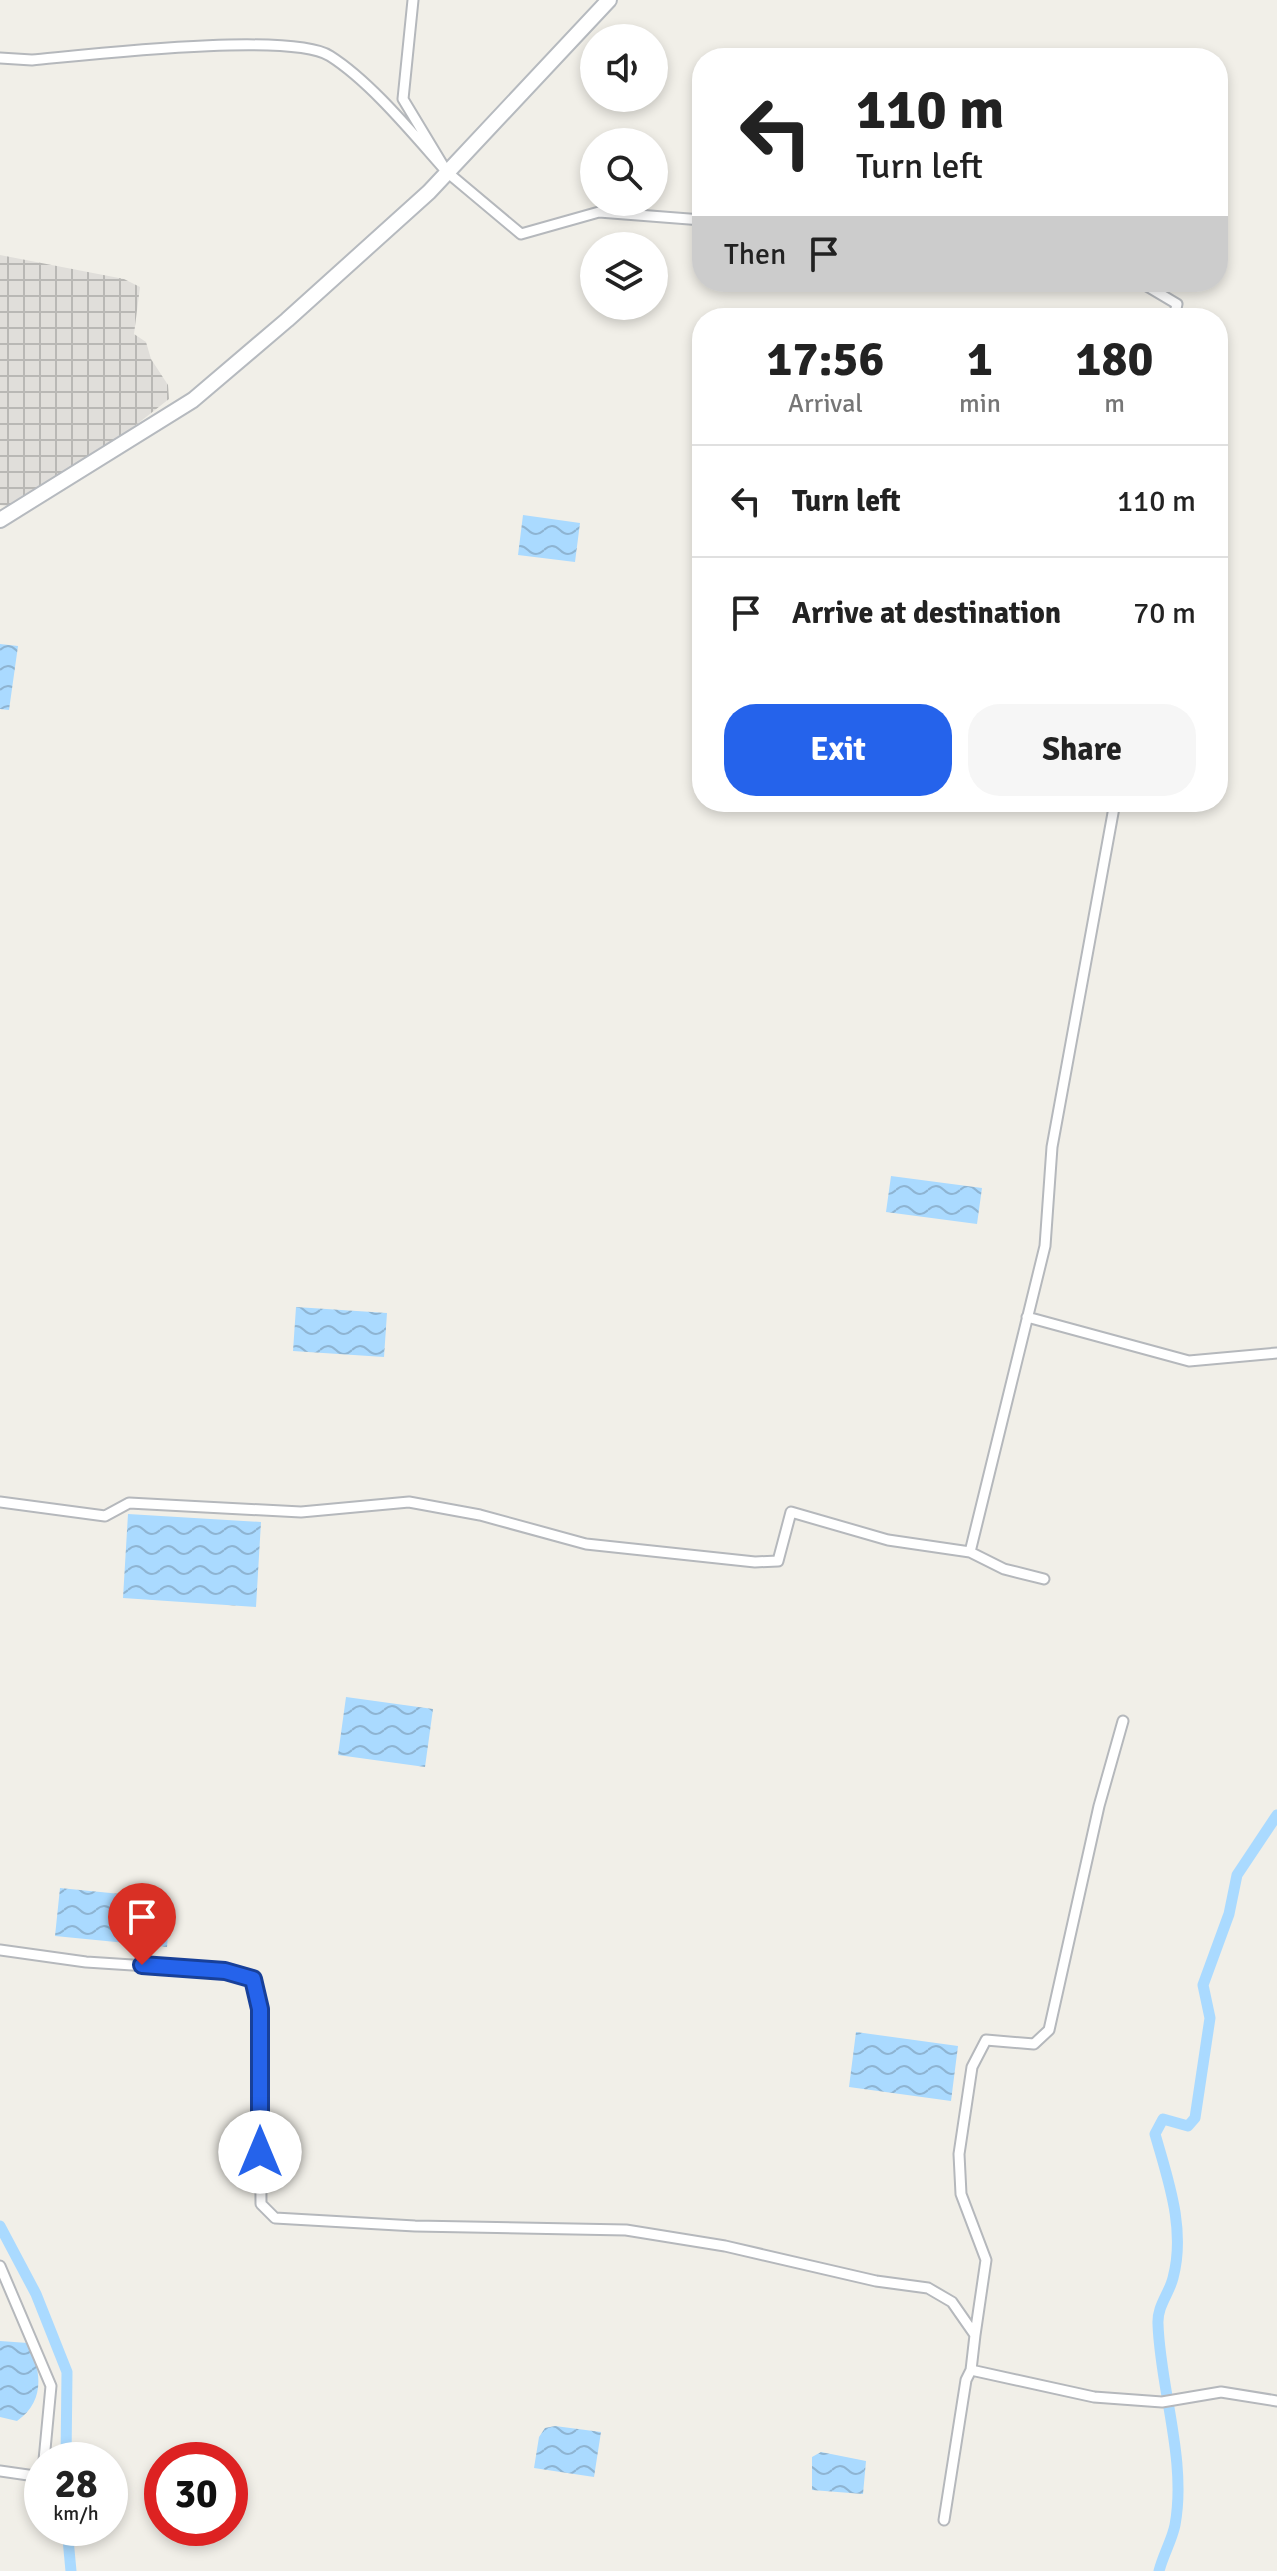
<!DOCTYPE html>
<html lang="en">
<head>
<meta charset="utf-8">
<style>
  :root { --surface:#fff; --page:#f6f6f6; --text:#222; --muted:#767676; --line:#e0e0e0; --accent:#2563eb }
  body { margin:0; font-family:Signika,sans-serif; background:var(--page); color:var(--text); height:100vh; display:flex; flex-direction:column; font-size:30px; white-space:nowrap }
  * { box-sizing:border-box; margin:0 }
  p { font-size:26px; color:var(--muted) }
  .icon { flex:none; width:44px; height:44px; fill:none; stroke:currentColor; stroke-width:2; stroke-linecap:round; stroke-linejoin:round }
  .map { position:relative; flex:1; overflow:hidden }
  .drawer { position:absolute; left:692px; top:308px; width:536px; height:504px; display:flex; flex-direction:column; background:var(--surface); border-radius:32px; box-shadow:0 4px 12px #0003 }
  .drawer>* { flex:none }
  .guide { position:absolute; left:692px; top:48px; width:536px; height:244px; border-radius:32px; box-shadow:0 4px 12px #0003; background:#fff; color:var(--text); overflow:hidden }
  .fabs { position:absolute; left:580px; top:24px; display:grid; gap:16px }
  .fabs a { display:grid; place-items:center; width:88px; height:88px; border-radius:50%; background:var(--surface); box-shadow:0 4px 12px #0003; font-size:40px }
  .speed { position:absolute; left:24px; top:2442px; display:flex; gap:16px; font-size:40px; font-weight:700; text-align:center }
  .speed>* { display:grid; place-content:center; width:104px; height:104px; border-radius:50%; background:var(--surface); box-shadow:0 4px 12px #0003; line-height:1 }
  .speed small { font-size:20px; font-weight:400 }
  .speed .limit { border:12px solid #d22; background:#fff; color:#111 }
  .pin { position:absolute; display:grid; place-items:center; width:68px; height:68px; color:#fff; margin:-82px -34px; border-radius:50% 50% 50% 0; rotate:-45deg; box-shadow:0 0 8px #0007 }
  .pin .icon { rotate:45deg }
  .me { position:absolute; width:88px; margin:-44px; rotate:0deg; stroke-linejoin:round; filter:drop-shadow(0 0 6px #0008) }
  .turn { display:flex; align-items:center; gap:28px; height:168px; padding:0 32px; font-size:36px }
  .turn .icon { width:104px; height:104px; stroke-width:2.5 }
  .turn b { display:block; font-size:56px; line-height:68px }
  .then { display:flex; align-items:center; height:76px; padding:0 32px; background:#0003; gap:16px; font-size:30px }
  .eta { display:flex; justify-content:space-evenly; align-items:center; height:136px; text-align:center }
  .eta b { font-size:48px; font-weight:700; line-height:56px }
  .primary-button { display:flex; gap:16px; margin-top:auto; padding:16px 32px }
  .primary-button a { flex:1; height:92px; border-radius:32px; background:var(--accent); color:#fff; font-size:32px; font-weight:700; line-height:92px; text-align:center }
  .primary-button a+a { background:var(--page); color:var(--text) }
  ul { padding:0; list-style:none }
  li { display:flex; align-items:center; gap:24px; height:112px; padding:0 32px; border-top:2px solid var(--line) }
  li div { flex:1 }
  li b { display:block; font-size:30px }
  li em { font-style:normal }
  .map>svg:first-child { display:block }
  .industrial { fill:url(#industrial-grid) }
  .water { fill:url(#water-waves) }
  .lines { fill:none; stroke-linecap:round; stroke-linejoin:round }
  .canal { stroke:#aadaff; stroke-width:11 }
  .minor-casing { stroke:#b5b8bc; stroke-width:13 }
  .secondary-casing { stroke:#b6babf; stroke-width:18 }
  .minor { stroke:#fff; stroke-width:9 }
  .secondary { stroke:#fff; stroke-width:14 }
  .route-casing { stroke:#184099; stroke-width:20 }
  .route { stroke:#2563eb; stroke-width:14 }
</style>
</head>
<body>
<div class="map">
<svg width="1277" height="2571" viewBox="0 0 1277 2571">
  <defs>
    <pattern id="industrial-grid" width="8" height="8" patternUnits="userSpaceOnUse" patternTransform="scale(2)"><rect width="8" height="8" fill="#e0deda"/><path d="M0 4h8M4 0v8" fill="none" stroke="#b9b8b5"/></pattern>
    <pattern id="water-waves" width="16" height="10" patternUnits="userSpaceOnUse" patternTransform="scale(2)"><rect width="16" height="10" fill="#aadaff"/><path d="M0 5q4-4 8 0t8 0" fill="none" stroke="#8eb4d2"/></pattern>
  </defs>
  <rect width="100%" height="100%" fill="#f1efe8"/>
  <!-- industrial -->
  <path class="industrial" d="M0,255L124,279L140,287L134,334L146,342L151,359L168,385L169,399L95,457L7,506L0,505Z"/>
  <!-- water -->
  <path class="water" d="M523,515L580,523L575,562L518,555Z
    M0,644L18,646L9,710L0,709Z
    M891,1176L982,1188L977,1224L886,1212Z
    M296,1307L387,1313L384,1357L293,1351Z
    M128,1514L261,1522L256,1607L123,1598Z
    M346,1697L433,1709L425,1767L338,1755Z
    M60,1888L171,1899L167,1947L55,1936Z
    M856,2032L958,2046L951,2101L849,2087Z
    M0,2341L28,2343C42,2371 45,2402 17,2421L0,2417Z
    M555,2426L601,2432L594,2477L534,2468L539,2437L545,2428Z
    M821,2452L866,2461L863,2494L812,2490V2457Z"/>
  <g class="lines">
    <!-- canal -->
    <path class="canal" d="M0,2226L36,2294L67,2372L66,2460
      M67,2528L71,2571
      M1159,2571C1163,2555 1172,2540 1175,2525C1187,2460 1160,2388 1158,2324C1157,2306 1169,2294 1173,2278C1186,2229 1168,2180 1155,2134L1163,2119L1188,2126L1195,2118L1210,2018L1203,1985L1229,1914L1237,1875L1277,1815"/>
    <defs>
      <path id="minor" d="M0,58L32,60C87,55 290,31 330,56C371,82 414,135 447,172L403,99L413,0
        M447,172L521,234L599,212L702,220
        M1140,282L1177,304L1174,318
        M1027,1317L1189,1361L1277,1353
        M0,1502L105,1516L129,1503L301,1512L409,1502L480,1515L586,1544L755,1562L778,1561L791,1512L888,1540L970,1552L1045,1246L1052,1147L1115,802
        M970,1552L1004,1569L1044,1579
        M0,1950L86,1962L225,1971L253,1979L260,2009L261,2204L275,2218L415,2226L626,2230L725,2246L876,2281L928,2288L952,2302L975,2335L971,2370L1094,2397L1162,2402L1221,2392L1277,2401
        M0,2266L51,2386L44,2460
        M975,2335L986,2260L961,2194L959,2154L972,2067L986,2040L1034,2044L1049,2030L1099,1806L1123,1721
        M0,2471L42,2477
        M944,2520L966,2380L971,2370"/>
      <path id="secondary" d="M0,520L193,400L287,320L429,192L609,0"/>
    </defs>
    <!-- minor casing -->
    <use href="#minor" class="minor-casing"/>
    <!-- secondary casing -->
    <use href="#secondary" class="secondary-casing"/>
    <!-- minor -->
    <use href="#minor" class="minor"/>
    <!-- secondary -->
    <use href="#secondary" class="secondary"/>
  </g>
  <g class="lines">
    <defs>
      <path id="route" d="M142,1965L225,1971L253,1979L260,2009V2152"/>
    </defs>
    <!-- route casing -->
    <use href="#route" class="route-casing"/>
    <!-- route -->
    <use href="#route" class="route"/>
  </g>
</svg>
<div class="fabs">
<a><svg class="icon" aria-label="sound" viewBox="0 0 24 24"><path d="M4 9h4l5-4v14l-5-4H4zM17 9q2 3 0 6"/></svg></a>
<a><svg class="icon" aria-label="search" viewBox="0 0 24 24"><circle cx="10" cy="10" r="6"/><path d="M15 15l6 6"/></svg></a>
<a><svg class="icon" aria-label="layers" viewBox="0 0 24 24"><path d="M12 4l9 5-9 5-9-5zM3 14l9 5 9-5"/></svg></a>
</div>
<div class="speed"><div>28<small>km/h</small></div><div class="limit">30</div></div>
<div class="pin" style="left:142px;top:1965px;background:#d93025"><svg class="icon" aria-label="arrive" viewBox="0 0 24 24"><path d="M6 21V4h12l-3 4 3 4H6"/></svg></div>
<svg class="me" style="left:260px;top:2152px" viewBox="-20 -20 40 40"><circle r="19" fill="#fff"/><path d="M0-13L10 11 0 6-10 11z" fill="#2563eb"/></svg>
<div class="guide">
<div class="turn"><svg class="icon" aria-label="left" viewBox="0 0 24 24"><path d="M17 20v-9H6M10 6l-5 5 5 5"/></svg><div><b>110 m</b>Turn left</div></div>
<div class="then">Then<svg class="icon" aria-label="arrive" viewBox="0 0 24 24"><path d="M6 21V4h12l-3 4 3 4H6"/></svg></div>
</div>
<section class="drawer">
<div class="eta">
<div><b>17:56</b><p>Arrival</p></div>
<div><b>1</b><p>min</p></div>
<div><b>180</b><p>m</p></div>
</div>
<ul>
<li><svg class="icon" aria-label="left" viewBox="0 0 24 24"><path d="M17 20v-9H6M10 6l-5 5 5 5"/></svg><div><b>Turn left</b></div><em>110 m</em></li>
<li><svg class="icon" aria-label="arrive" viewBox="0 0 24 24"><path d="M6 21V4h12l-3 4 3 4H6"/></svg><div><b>Arrive at destination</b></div><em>70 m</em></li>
</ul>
<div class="primary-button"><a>Exit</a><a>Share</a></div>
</section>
</div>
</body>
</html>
